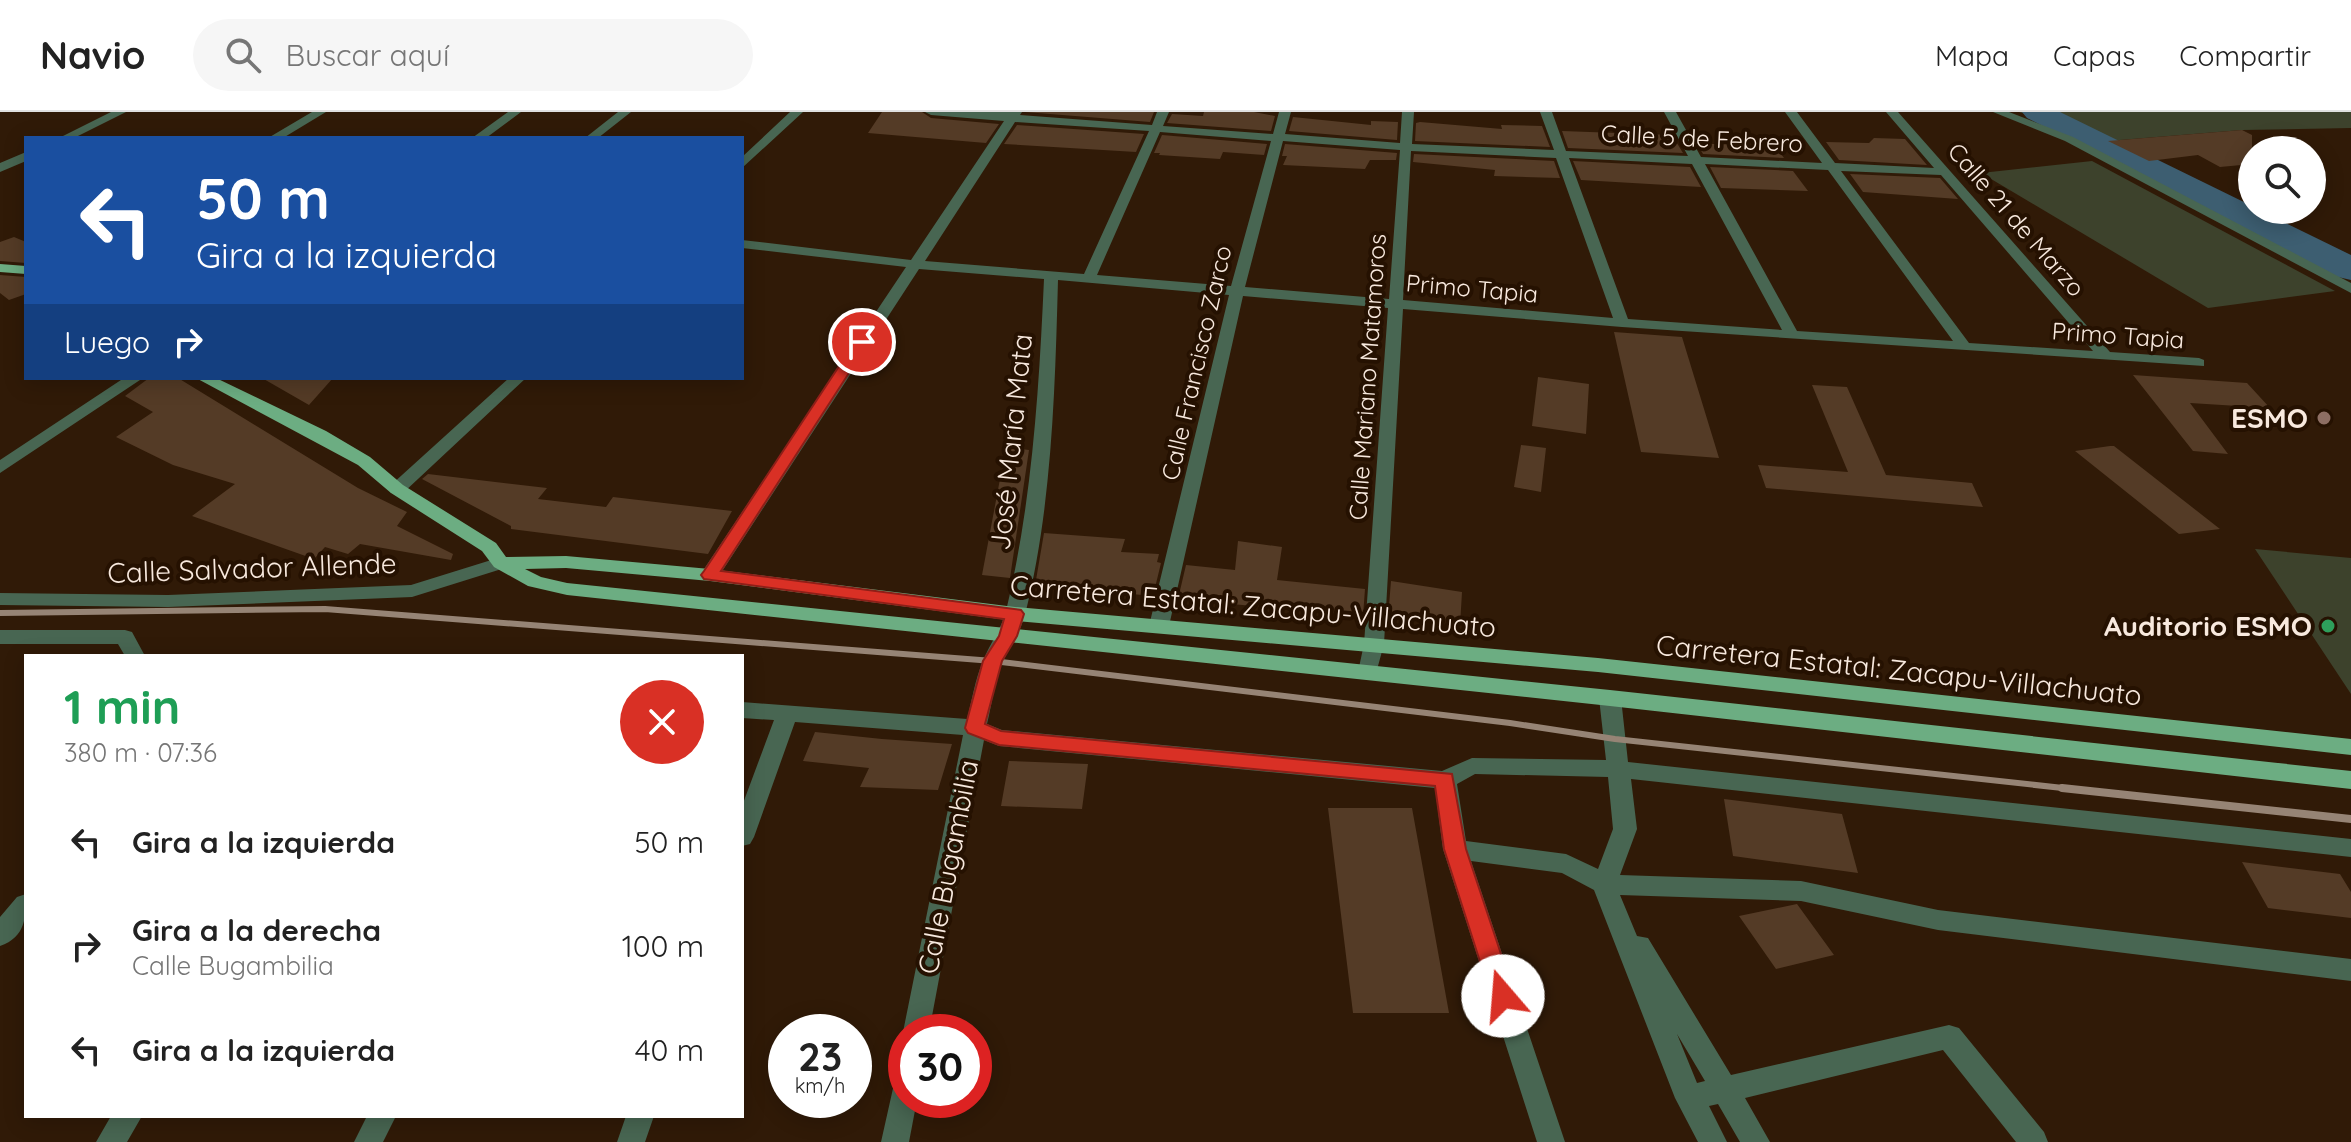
<!DOCTYPE html>
<html lang="es">
<head>
<meta charset="utf-8">
<style>
  :root { --surface:#fff; --page:#f6f6f6; --text:#222; --muted:#767676; --line:#e0e0e0 }
  body { margin:0; font-family:Quicksand,sans-serif; background:var(--page); color:var(--text); height:100vh; display:flex; flex-direction:column; font-size:30px; white-space:nowrap }
  * { box-sizing:border-box; margin:0 }
  p { font-size:26px; color:var(--muted) }
  .icon { flex:none; width:44px; height:44px; fill:none; stroke:currentColor; stroke-width:2; stroke-linecap:round; stroke-linejoin:round }
  .map { position:relative; flex:1; overflow:hidden }
  .side { position:absolute; left:24px; top:542px; width:720px; height:464px; display:flex; flex-direction:column; background:var(--surface); border-radius:0px; box-shadow:0 4px 20px #0003 }
  .side>* { flex:none }
  .guide { position:absolute; left:24px; top:24px; width:720px; height:244px; border-radius:0px; box-shadow:0 4px 20px #0003; background:#1a4fa0; color:#fff; overflow:hidden }
  .tools { position:absolute; left:2238px; top:24px; display:grid; gap:16px }
  .tools a { display:grid; place-items:center; width:88px; height:88px; border-radius:50%; background:var(--surface); box-shadow:0 4px 20px #0003; font-size:40px }
  .speed { position:absolute; left:768px; top:902px; display:flex; gap:16px; font-size:40px; font-weight:700; text-align:center }
  .speed>* { display:grid; place-content:center; width:104px; height:104px; border-radius:50%; background:var(--surface); box-shadow:0 4px 20px #0003; line-height:1 }
  .speed small { font-size:20px; font-weight:400 }
  .speed .limit { border:12px solid #d22; background:#fff; color:#111 }
  .pin { position:absolute; display:grid; place-items:center; width:68px; height:68px; color:#fff; margin:-34px; border:4px solid #fff; border-radius:50%; box-shadow:0 2px 8px #0007 }
  .me { position:absolute; width:88px; margin:-44px; rotate:342deg; stroke-linejoin:round; filter:drop-shadow(0 0 6px #0008) }
  .turn { display:flex; align-items:center; gap:28px; height:168px; padding:0 40px; font-size:36px }
  .turn .icon { width:104px; height:104px; stroke-width:2.5 }
  .turn b { display:block; font-size:56px; line-height:68px }
  .then { display:flex; align-items:center; height:76px; padding:0 40px; background:#0003; gap:16px; font-size:30px }
  .round { display:grid; place-items:center; flex:none; width:84px; height:84px; border-radius:42px; background:var(--page) }
  .overview { display:flex; align-items:center; justify-content:space-between; height:136px; padding:0 40px }
  h1 { font-size:48px; font-weight:700; line-height:60px; color:#1e9e55 }
  ul { padding:0; list-style:none }
  li { display:flex; align-items:center; gap:24px; height:104px; padding:0 40px }
  li div { flex:1 }
  li b { display:block; font-size:30px }
  li em { font-style:normal }
  header { display:flex; align-items:center; gap:48px; box-sizing:border-box; height:112px; padding:0 40px; background:var(--surface); border-bottom:2px solid var(--line) }
  header strong { font-size:38px }
  nav { display:flex; gap:44px; margin-inline-start:auto; font-size:28px }
  .search { width:560px; height:72px; background:var(--page); display:flex; align-items:center; gap:20px; box-sizing:border-box; padding:0 28px; border-radius:44px; color:var(--muted); font-size:30px }
  .map>svg:first-child { display:block }
  .green { fill:#3d422c }
  .lines { fill:none; stroke-linecap:round; stroke-linejoin:round }
  .river { fill:#3d5e71; fill-rule:evenodd }
  .building { fill:#543b26 }
  .street { fill:#486652; fill-rule:evenodd }
  .primary { fill:#6cad82; fill-rule:evenodd }
  .rail-far1 { stroke:#968475; stroke-width:6 }
  .rail { stroke:#968475; stroke-width:8 }
  .route { fill:#d93025; stroke:#8d1f18; stroke-width:2 }
  .education-dot { fill:#8d6e63; stroke:#251101; stroke-width:3 }
  .leisure-dot { fill:#2e9e5b; stroke:#251101; stroke-width:3 }
  .labels { text-anchor:middle; stroke-width:8; stroke-linejoin:round; paint-order:stroke }
  .far-street-label { font-size:24px; fill:#f8e9de; stroke:#251101 }
  .poi-label { font-size:28px; font-weight:bold; fill:#f8e9de; stroke:#251101; text-anchor:end }
  .street-label { font-size:28px; fill:#f8e9de; stroke:#251101 }
</style>
</head>
<body>
<header>
<strong>Navio</strong>
<div class="search"><svg class="icon" aria-label="search" viewBox="0 0 24 24"><circle cx="10" cy="10" r="6"/><path d="M15 15l6 6"/></svg>Buscar aquí</div>
<nav><a>Mapa</a><a>Capas</a><a>Compartir</a></nav>
</header>
<div class="map">
<svg width="2351" height="1030" viewBox="0 0 2351 1030">
  <rect width="100%" height="100%" fill="#301a07"/>
  <!-- green -->
  <path class="green" d="M2019,0H2351V16L2242,18L2108,29Z
    M2092,49L2335,179L2208,196L1981,61Z
    M2255,437L2351,446V582Z"/>
  <g class="lines">
    <!-- river -->
    <path class="river" d="M2022,0H2060L2252,94V98H2259L2351,143V168L2338,165L2027,6Z"/>
  </g>
  <!-- building -->
  <path class="building" d="M882,0H922L931,6L999,12L986,31L868,21Z
    M1025,0H1154L1150,10Z
    M1204,0H1254L1275,4L1271,19L1167,11L1172,2L1203,4Z
    M1293,5L1371,13V9L1398,10L1397,28L1289,19Z
    M1420,10L1502,17L1501,13L1542,14L1550,35L1415,29L1416,11Z
    M1017,13L1144,22L1136,40L1004,32Z
    M2242,18L2252,23V52L2220,55L2198,43L2149,49L2108,29Z
    M1562,19L1672,23L1683,41L1568,36Z
    M1162,23L1267,32L1264,43L1223,40L1220,47L1159,43L1160,41H1154Z
    M1874,26L1905,27L1927,53L1839,48L1826,30L1869,31Z
    M1285,32L1397,41L1396,48H1370L1365,57L1283,53L1287,44H1282Z
    M1697,32H1768L1772,39H1779L1784,46L1703,42Z
    M1414,42L1554,49L1560,66L1494,64L1495,58L1413,50Z
    M1573,49L1690,55L1701,75L1581,68Z
    M1710,55L1793,59L1808,79L1721,76Z
    M1850,62L1940,66L1958,87L1863,80Z
    M14,125L26,130V151L0,149V130Z
    M0,163L26,165V182L9,188L0,181Z
    M1614,220L1682,225L1719,346L1641,340Z
    M2133,263L2247,271L2270,296L2190,291L2228,342L2193,339Z
    M1538,265L1589,272L1586,322L1532,314Z
    M149,266H178L358,376L407,400L397,414L453,442L451,448L360,432L348,442L325,435L314,447L192,404L235,372L173,353L116,325L153,300L125,284Z
    M262,266H333L309,293Z
    M1812,273L1847,275L1886,363L1972,371L1983,395L1766,376L1758,353L1848,360Z
    M1521,333L1546,336L1541,380L1514,375Z
    M2110,334H2114L2220,417L2179,422L2075,339Z
    M1006,335L1029,338L1010,466L982,463Z
    M428,362L547,376L538,387L606,395L613,385L732,399L708,442L511,417V414L422,367Z
    M1044,421L1125,427L1121,440L1159,442L1157,450L1161,451L1153,484L1047,474V470L1036,468Z
    M1238,429L1282,435L1277,468L1365,477L1363,504L1178,487L1186,453L1235,458Z
    M1391,469L1462,480L1460,514L1388,506Z
    M815,620L882,627L952,632L938,678L860,675L869,656L803,649Z
    M1009,649L1088,652L1082,697L1001,694Z
    M1724,687L1842,702L1858,761L1733,744Z
    M1328,696H1412L1449,901H1353Z
    M2242,750L2340,762L2351,780V806L2268,796Z
    M1797,792L1834,843L1776,857L1739,804Z"/>
  <g class="lines">
    <!-- street -->
    <path class="street" d="M111,0H126L74,26H59Z
      M312,0H326L283,26H268Z
      M508,0H521L486,26H472Z
      M618,0H631L598,26H585Z
      M790,0H803L742,56V45Z
      M925,0H1022L1020,3L1152,13L1157,0H1169L1163,14L1273,22L1279,0H1291L1285,22L1400,31L1402,0H1414L1412,32L1554,38L1540,0H1552L1566,39L1688,44L1664,0H1676L1701,45L1822,51L1785,0H1797L1835,51L1934,56L1886,0H1898L2110,240L2199,246L2204,248V254L1622,215L1403,197L1384,532L1375,565H1361L1358,560L1364,532L1388,196L1243,184L1169,514L1159,521L1149,514L1229,183L1058,168C1055,279 1052,395 1025,503C1020,520 1012,532 1004,547C995,566 992,591 987,612L1002,618L1442,659L1472,646L1606,648L1599,586L1603,581H1617L1621,586L1628,650L2351,727V745L1631,667L1637,717L1620,763L1801,769L1938,798L2351,847V869L1938,818L1801,789L1620,783L1637,824L1648,826L1731,963L1949,913L1959,916L2044,1020L2048,1030H2016L1943,938L1745,986L1770,1030H1740L1718,992L1709,994L1727,1030H1698L1675,986L1594,778L1562,761L1471,749L1565,1030H1537L1443,737L1435,676L999,634L984,628L929,920H906V927L903,920L963,623L795,610L754,725L750,732L742,734V694L774,608L742,606V590L967,607C972,589 975,567 983,549C990,531 1001,518 1006,499C1032,391 1039,278 1044,167L919,157L717,467L710,469L700,463L906,155L742,136V128L911,148L1004,9L931,3ZM1015,10L1149,19L1084,162L925,149ZM1160,20L1271,29L1231,174L1097,163ZM1283,29L1400,38L1389,187L1245,175ZM1411,39L1556,46L1613,206L1403,188ZM1569,46L1692,52L1782,218L1628,207ZM1705,52L1828,58L1953,229L1797,219ZM1841,59L1941,63L2093,239L1969,231ZM1475,662L1608,665L1613,717L1598,757L1566,742L1466,729L1457,672ZM1677,922L1705,969L1697,971Z
      M1993,0H2009L2073,25L2351,171V181L2065,29Z
      M26,40V49L0,60V51Z
      M124,266H143L0,361V348Z
      M509,266H526L403,381H391L388,377L391,373Z
      M501,445L508,447L510,451L508,455L412,485L168,495L0,493V481L168,483L411,473Z
      M0,518H125L132,520L145,544H125L118,532H0Z
      M26,782C26,805 26,825 0,834V805L17,785Z
      M906,959V988H917L909,1030H881L896,963Z
      M111,1004H142L127,1030H96Z
      M367,1004H396L383,1030H354Z
      M626,1004H654L645,1030H617Z"/>
    <!-- primary -->
    <path class="primary" d="M0,152L26,154V162L0,160Z
      M196,266H216L326,319L370,345L403,373L496,431L506,445L566,444L710,457L1015,495L1598,546L2351,627V643L1598,560L1015,509L710,469L566,456L525,457L541,465L567,471L1610,578L2351,659V677L1610,594L567,483L528,474L494,455L482,439L391,381L358,353Z"/>
    <!-- rail-far1 -->
    <path class="rail-far1" d="M0,501L325,497L993,549L1510,611L1615,627L2081,678"/>
    <!-- rail -->
    <path class="rail" d="M2062,676L2351,707"/>
  </g>
  <!-- route -->
  <path class="route" d="M862,225L869,230L721,459L1021,498L1024,502L1017,524L1002,549L985,612L1001,619L1452,662L1466,737L1515,884L1511,891L1503,894L1494,891L1491,884L1444,737L1435,674L999,633L968,621L965,616L983,549L999,524L1004,507L704,467L701,463L704,459L855,230Z"/>
  <!-- markers -->
  <circle class="education-dot" cx="2324" cy="306" r="8"/>
  <circle class="leisure-dot" cx="2328" cy="514" r="8"/>
  <g class="labels">
    <!-- far-street labels -->
    <g class="far-street-label">
      <text transform="translate(1702 27) rotate(3)" y="8">Calle 5 de Febrero</text>
      <text transform="translate(2016 108) rotate(49)" y="8">Calle 21 de Marzo</text>
      <text transform="translate(1472 177) rotate(5)" y="8">Primo Tapia</text>
      <text transform="translate(2118 224) rotate(4)" y="8">Primo Tapia</text>
      <text transform="translate(1197 251) rotate(-77)" y="8">Calle Francisco Zarco</text>
      <text transform="translate(1368 265) rotate(-86)" y="8">Calle Mariano Matamoros</text>
    </g>
    <!-- poi labels -->
    <g class="poi-label">
      <text x="2308" y="316">ESMO</text>
      <text x="2312" y="524">Auditorio ESMO</text>
    </g>
    <!-- street labels -->
    <g class="street-label">
      <text transform="translate(1011 330) rotate(-84)" y="10">José María Mata</text>
      <text transform="translate(252 456) rotate(-2)" y="10">Calle Salvador Allende</text>
      <text transform="translate(1253 494) rotate(5)" y="10">Carretera Estatal: Zacapu-Villachuato</text>
      <text transform="translate(1899 558) rotate(6)" y="10">Carretera Estatal: Zacapu-Villachuato</text>
      <text transform="translate(948 755) rotate(-79)" y="10">Calle Bugambilia</text>
    </g>
  </g>
</svg>
<div class="tools">
<a><svg class="icon" aria-label="search" viewBox="0 0 24 24"><circle cx="10" cy="10" r="6"/><path d="M15 15l6 6"/></svg></a>
</div>
<div class="speed"><div>23<small>km/h</small></div><div class="limit">30</div></div>
<div class="pin" style="left:862px;top:230px;background:#d93025"><svg class="icon" aria-label="arrive" viewBox="0 0 24 24"><path d="M6 21V4h12l-3 4 3 4H6"/></svg></div>
<svg class="me" style="left:1503px;top:884px" viewBox="-20 -20 40 40"><circle r="19" fill="#fff"/><path d="M0-13L10 11 0 6-10 11z" fill="#d93025"/></svg>
<div class="guide">
<div class="turn"><svg class="icon" aria-label="left" viewBox="0 0 24 24"><path d="M17 20v-9H6M10 6l-5 5 5 5"/></svg><div><b>50 m</b>Gira a la izquierda</div></div>
<div class="then">Luego<svg class="icon" aria-label="right" viewBox="0 0 24 24"><path d="M7 20v-9h11M14 6l5 5-5 5"/></svg></div>
</div>
<section class="side">
<div class="overview"><div><h1>1 min</h1><p>380 m · 07:36</p></div><a class="round" style="background:#d93025;color:#fff"><svg class="icon" aria-label="close" viewBox="0 0 24 24"><path d="M6 6l12 12M18 6L6 18"/></svg></a></div>
<ul>
<li><svg class="icon" aria-label="left" viewBox="0 0 24 24"><path d="M17 20v-9H6M10 6l-5 5 5 5"/></svg><div><b>Gira a la izquierda</b></div><em>50 m</em></li>
<li><svg class="icon" aria-label="right" viewBox="0 0 24 24"><path d="M7 20v-9h11M14 6l5 5-5 5"/></svg><div><b>Gira a la derecha</b><p>Calle Bugambilia</p></div><em>100 m</em></li>
<li><svg class="icon" aria-label="left" viewBox="0 0 24 24"><path d="M17 20v-9H6M10 6l-5 5 5 5"/></svg><div><b>Gira a la izquierda</b></div><em>40 m</em></li>
</ul>
</section>
</div>
</body>
</html>
